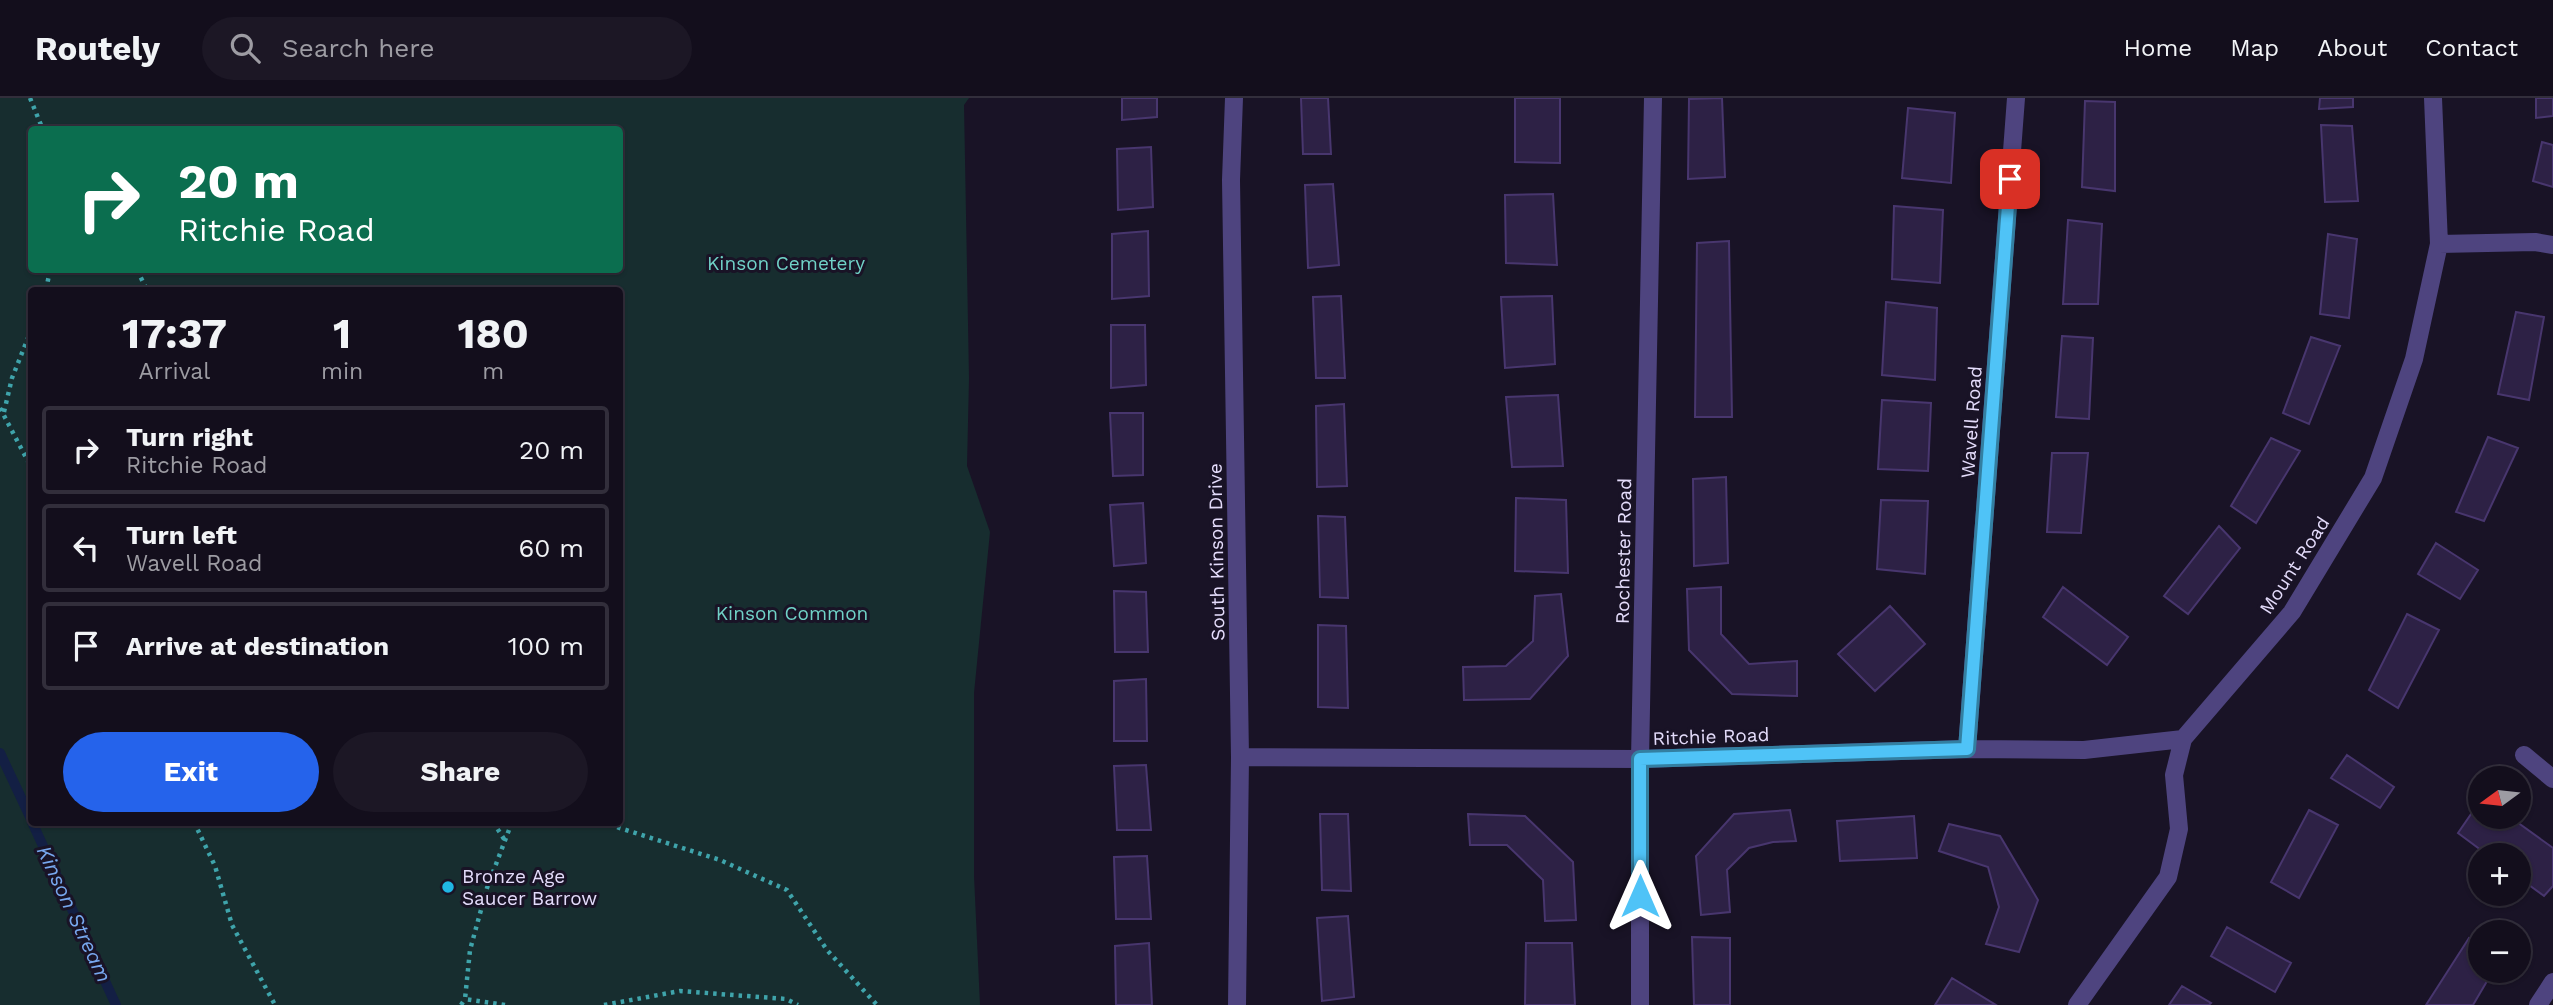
<!DOCTYPE html>
<html lang="en">
<head>
<meta charset="utf-8">
<style>
  :root { --surface:#130e1c; --page:#1c1725; --text:#f1f3f6; --muted:#9d9ca3; --line:#322e3b; --accent:#2563eb }
  body { margin:0; font-family:"Work Sans",sans-serif; background:var(--page); color:var(--text); height:100vh; display:flex; flex-direction:column; font-size:26px; white-space:nowrap }
  * { box-sizing:border-box; margin:0 }
  p { font-size:23px; color:var(--muted) }
  .icon { flex:none; width:38px; height:38px; fill:none; stroke:currentColor; stroke-width:2; stroke-linecap:round; stroke-linejoin:round }
  .map { position:relative; flex:1; overflow:hidden }
  .details { position:absolute; left:28px; top:189px; width:595px; height:539px; display:flex; flex-direction:column; background:var(--surface); border-radius:7px; box-shadow:0 2px 5px #0004,0 0 0 2px var(--line) }
  .details>* { flex:none }
  .banner { position:absolute; left:28px; top:28px; width:595px; height:147px; border-radius:7px; box-shadow:0 2px 5px #0004,0 0 0 2px var(--line); background:#0b6e4f; color:#fff; overflow:hidden }
  .needle { width:46px; rotate:255deg }
  .tools { position:absolute; left:2468px; top:668px; display:grid; gap:14px }
  .tools a { display:grid; place-items:center; width:63px; height:63px; border-radius:50%; background:var(--surface); box-shadow:0 2px 5px #0004,0 0 0 2px var(--line); font-size:35px }
  .pin { position:absolute; display:grid; place-items:center; width:60px; height:60px; color:#fff; margin:-30px; border-radius:14px; box-shadow:0 4px 10px #0006 }
  .me { position:absolute; width:77px; margin:-38px; rotate:0deg; stroke-linejoin:round; filter:drop-shadow(0 0 5px #0008) }
  .turn { display:flex; align-items:center; gap:24px; height:147px; padding:0 35px; font-size:32px }
  .turn .icon { width:91px; height:91px; stroke-width:2.5 }
  .turn b { display:block; font-size:49px; line-height:60px }
  .eta { display:flex; justify-content:space-evenly; align-items:center; height:119px; text-align:center }
  .eta b { font-size:42px; font-weight:700; line-height:49px }
  .cta { display:flex; gap:14px; margin-top:auto; padding:14px 35px }
  .cta a { flex:1; height:80px; border-radius:42px; background:var(--accent); color:#fff; font-size:28px; font-weight:700; line-height:80px; text-align:center }
  .cta a+a { background:var(--page); color:var(--text) }
  ul { padding:0; list-style:none }
  li { display:flex; align-items:center; gap:21px; height:88px; margin:0 14px 10px; padding:0 21px; border:4px solid var(--line); border-radius:7px }
  li div { flex:1 }
  li b { display:block; font-size:26px }
  li em { font-style:normal }
  header { display:flex; align-items:center; gap:42px; box-sizing:border-box; height:98px; padding:0 35px; background:var(--surface); border-bottom:2px solid var(--line) }
  header strong { font-size:33px }
  nav { display:flex; gap:38px; margin-inline-start:auto; font-size:24px }
  .search { width:490px; height:63px; background:var(--page); display:flex; align-items:center; gap:18px; box-sizing:border-box; padding:0 24px; border-radius:38px; color:var(--muted); font-size:26px }
  .map>svg:first-child { display:block }
  .green { fill:#172d2f; fill-rule:evenodd }
  .lines { fill:none; stroke-linecap:round; stroke-linejoin:round }
  .stream { stroke:#131f44; stroke-width:10 }
  .building { fill:#2d2145; stroke:#48366e; stroke-width:2 }
  .path { stroke:#3fa4ab; stroke-width:4.5; stroke-dasharray:3.5 5; stroke-linecap:butt }
  .minor { stroke:#4e447f; stroke-width:18 }
  .route-casing { stroke:#337fa1; stroke-width:18 }
  .route { stroke:#4fc3f7; stroke-width:12 }
  .poi-dot { fill:#20b6e3; stroke:#191326; stroke-width:2.5 }
  .labels { text-anchor:middle; stroke-width:6; stroke-linejoin:round; paint-order:stroke }
  .park-label { font-size:19px; fill:#70d2c7; stroke:#191326 }
  .street-label { font-size:19px; fill:#e4dcfb; stroke:#191326 }
  .poi-label { font-size:19px; fill:#e4dcfb; stroke:#191326; text-anchor:start }
  .water-label { font-size:21px; font-style:italic; fill:#77a7ee; stroke:#191326 }
</style>
</head>
<body>
<header>
<strong>Routely</strong>
<div class="search"><svg class="icon" aria-label="search" viewBox="0 0 24 24"><circle cx="10" cy="10" r="6"/><path d="M15 15l6 6"/></svg>Search here</div>
<nav><a>Home</a><a>Map</a><a>About</a><a>Contact</a></nav>
</header>
<div class="map">
<svg width="2553" height="907" viewBox="0 0 2553 907">
  <rect width="100%" height="100%" fill="#191326"/>
  <!-- green -->
  <path class="green" d="M0,0H969L964,7L969,280L967,368L990,434L974,595V778L980,907H0ZM32,32H620V172H32ZM32,192H620V724H32Z"/>
  <g class="lines">
    <!-- stream -->
    <path class="stream" d="M0,655L32,723
      M32,724L116,907"/>
  </g>
  <!-- building -->
  <path class="building" d="M1122,0H1157V19L1122,22Z
    M1301,0H1328L1331,56H1303Z
    M1515,0H1560V65L1515,64Z
    M1722,0L1725,79L1688,81L1689,1Z
    M2320,0H2353V9L2319,11Z
    M2536,0H2553V18L2536,20Z
    M2085,3L2115,4V93L2082,89Z
    M1908,10L1955,15L1951,85L1902,80Z
    M2321,27L2352,28L2358,103L2325,104Z
    M2542,44L2553,47V89L2533,83Z
    M1151,49L1153,109L1118,112L1117,51Z
    M1333,86L1339,167L1308,170L1305,87Z
    M1553,96L1557,167L1506,165L1505,97Z
    M1894,108L1943,112L1940,185L1892,181Z
    M2068,122L2102,126L2098,206H2063Z
    M1148,133L1149,198L1112,201V136Z
    M2328,136L2357,141L2349,220L2320,216Z
    M1729,143L1732,319H1695L1697,145Z
    M1341,198L1345,280H1316L1313,199Z
    M1552,198L1555,266L1505,270L1501,199Z
    M1886,204L1937,210L1935,282L1882,277Z
    M2516,214L2544,219L2529,302L2498,296Z
    M1111,227H1145L1146,287L1111,290Z
    M2062,238L2093,240L2089,321L2056,319Z
    M2311,239L2340,248L2309,326L2283,315Z
    M1558,297L1563,368L1512,369L1506,299Z
    M1882,302L1931,305L1928,373L1878,371Z
    M1344,306L1347,388L1317,389L1316,308Z
    M1110,315H1143V377L1113,378Z
    M2488,339L2518,350L2484,423L2456,414Z
    M2271,340L2300,353L2256,425L2231,408Z
    M2052,355H2088L2081,435L2047,434Z
    M1726,379L1728,465L1694,468L1693,381Z
    M1516,400L1566,402L1568,475L1515,473Z
    M1881,402L1928,403L1925,476L1877,471Z
    M1143,405L1146,465L1114,468L1110,407Z
    M1318,418L1345,419L1348,500L1320,499Z
    M2219,428L2240,450L2188,516L2164,498Z
    M2436,445L2478,472L2460,501L2418,476Z
    M1721,489V536L1749,566L1797,563V598L1732,596L1689,552L1687,491Z
    M2063,489L2128,539L2107,567L2043,519Z
    M1114,493L1146,494L1148,554H1115Z
    M1561,496L1568,558L1530,601L1464,602L1463,569L1506,568L1533,543L1535,498Z
    M1890,508L1925,546L1875,593L1838,556Z
    M2407,516L2439,532L2398,610L2369,592Z
    M1318,527L1346,528L1348,610L1318,609Z
    M1146,581L1147,643H1114V583Z
    M2347,657L2394,689L2380,710L2331,680Z
    M1146,667L1151,732H1117L1114,668Z
    M2480,703V719H2510L2553,750V788L2544,798L2518,779V758H2489L2458,735Z
    M1790,712L1796,743L1773,744L1749,750L1727,772L1730,814L1701,817L1696,758L1734,716Z
    M2309,712L2338,727L2299,800L2271,784Z
    M1320,716H1348L1351,793L1322,792Z
    M1468,716L1525,718L1573,764L1576,822L1545,823L1543,782L1507,747H1470Z
    M1914,718L1917,760L1840,763L1837,723Z
    M1949,726L2000,738L2038,802L2019,854L1986,846L1999,809L1988,769L1939,753Z
    M1147,758L1151,821H1116L1114,759Z
    M1348,818L1354,899L1322,903L1317,820Z
    M2227,829L2291,865L2275,894L2211,858Z
    M1692,839L1730,840V907H1694Z
    M2469,840L2480,846V873H2493L2473,907H2426Z
    M1149,845L1152,907H1116L1115,848Z
    M1526,845H1572L1575,907H1525Z
    M1952,880L1996,907H1935Z
    M2182,888L2211,905L2209,907H2169Z"/>
  <g class="lines">
    <!-- path -->
    <path class="path" d="M30,0L43,32
      M137,172L147,192
      M46,192L50,172
      M0,310L32,371
      M4,314L12,280L32,230
      M194,724L215,768L232,827L275,907
      M493,724L504,741
      M601,724L720,762L787,792L827,852L877,907
      M461,907L465,901
      M505,907L465,901L470,852L487,790L512,724
      M604,907L680,893L786,901L798,907"/>
    <!-- minor -->
    <path class="minor" d="M1234,0L1231,82L1240,659L1237,907
      M2439,146L2535,144L2553,147
      M1967,651L2016,0
      M2524,657L2553,681
      M1240,659L1640,661L1967,651L2084,652L2183,641
      M1640,907V661L1653,0
      M2077,907L2168,779L2179,731L2174,677L2183,641L2292,514L2373,380L2414,261L2439,146L2433,0
      M2538,907L2553,884"/>
  </g>
  <g class="lines">
    <defs>
      <path id="route" d="M1640,798V661L1967,651L2010,81"/>
    </defs>
    <!-- route casing -->
    <use href="#route" class="route-casing"/>
    <!-- route -->
    <use href="#route" class="route"/>
  </g>
  <!-- markers -->
  <circle class="poi-dot" cx="448" cy="789" r="7"/>
  <g class="labels">
    <!-- park labels -->
    <g class="park-label">
      <text x="786" y="172">Kinson Cemetery</text>
      <text x="792" y="522">Kinson Common</text>
    </g>
    <!-- street labels -->
    <g class="street-label">
      <text transform="translate(1971 324) rotate(-86)" y="7">Wavell Road</text>
      <text transform="translate(1623 453) rotate(-89)" y="7">Rochester Road</text>
      <text transform="translate(1216 454) rotate(-91)" y="7">South Kinson Drive</text>
      <text transform="translate(2294 467) rotate(-57)" y="7">Mount Road</text>
      <text transform="translate(1711 638) rotate(-2)" y="7">Ritchie Road</text>
    </g>
    <!-- poi labels -->
    <g class="poi-label">
      <text x="462" y="785">Bronze Age<tspan x="462" dy="22">Saucer Barrow</tspan></text>
    </g>
    <!-- water labels -->
    <g class="water-label">
      <text transform="translate(74 816) rotate(65)" y="7">Kinson Stream</text>
    </g>
  </g>
</svg>
<div class="tools">
<a><svg class="needle" viewBox="-14 -14 28 28"><path d="M0-13l5 13h-10z" fill="#e53935"/><path d="M0 13l5-13h-10z" fill="#9d9ca3"/></svg></a>
<a>+</a>
<a>−</a>
</div>
<div class="pin" style="left:2010px;top:81px;background:#d93025"><svg class="icon" aria-label="arrive" viewBox="0 0 24 24"><path d="M6 21V4h12l-3 4 3 4H6"/></svg></div>
<svg class="me" style="left:1640px;top:798px" viewBox="-20 -20 40 40"><path d="M0-17L14 15 0 8-14 15z" fill="#4fc3f7" stroke="#fff" stroke-width="4"/></svg>
<div class="banner">
<div class="turn"><svg class="icon" aria-label="right" viewBox="0 0 24 24"><path d="M7 20v-9h11M14 6l5 5-5 5"/></svg><div><b>20 m</b>Ritchie Road</div></div>
</div>
<section class="details">
<div class="eta">
<div><b>17:37</b><p>Arrival</p></div>
<div><b>1</b><p>min</p></div>
<div><b>180</b><p>m</p></div>
</div>
<ul>
<li><svg class="icon" aria-label="right" viewBox="0 0 24 24"><path d="M7 20v-9h11M14 6l5 5-5 5"/></svg><div><b>Turn right</b><p>Ritchie Road</p></div><em>20 m</em></li>
<li><svg class="icon" aria-label="left" viewBox="0 0 24 24"><path d="M17 20v-9H6M10 6l-5 5 5 5"/></svg><div><b>Turn left</b><p>Wavell Road</p></div><em>60 m</em></li>
<li><svg class="icon" aria-label="arrive" viewBox="0 0 24 24"><path d="M6 21V4h12l-3 4 3 4H6"/></svg><div><b>Arrive at destination</b></div><em>100 m</em></li>
</ul>
<div class="cta"><a>Exit</a><a>Share</a></div>
</section>
</div>
</body>
</html>
